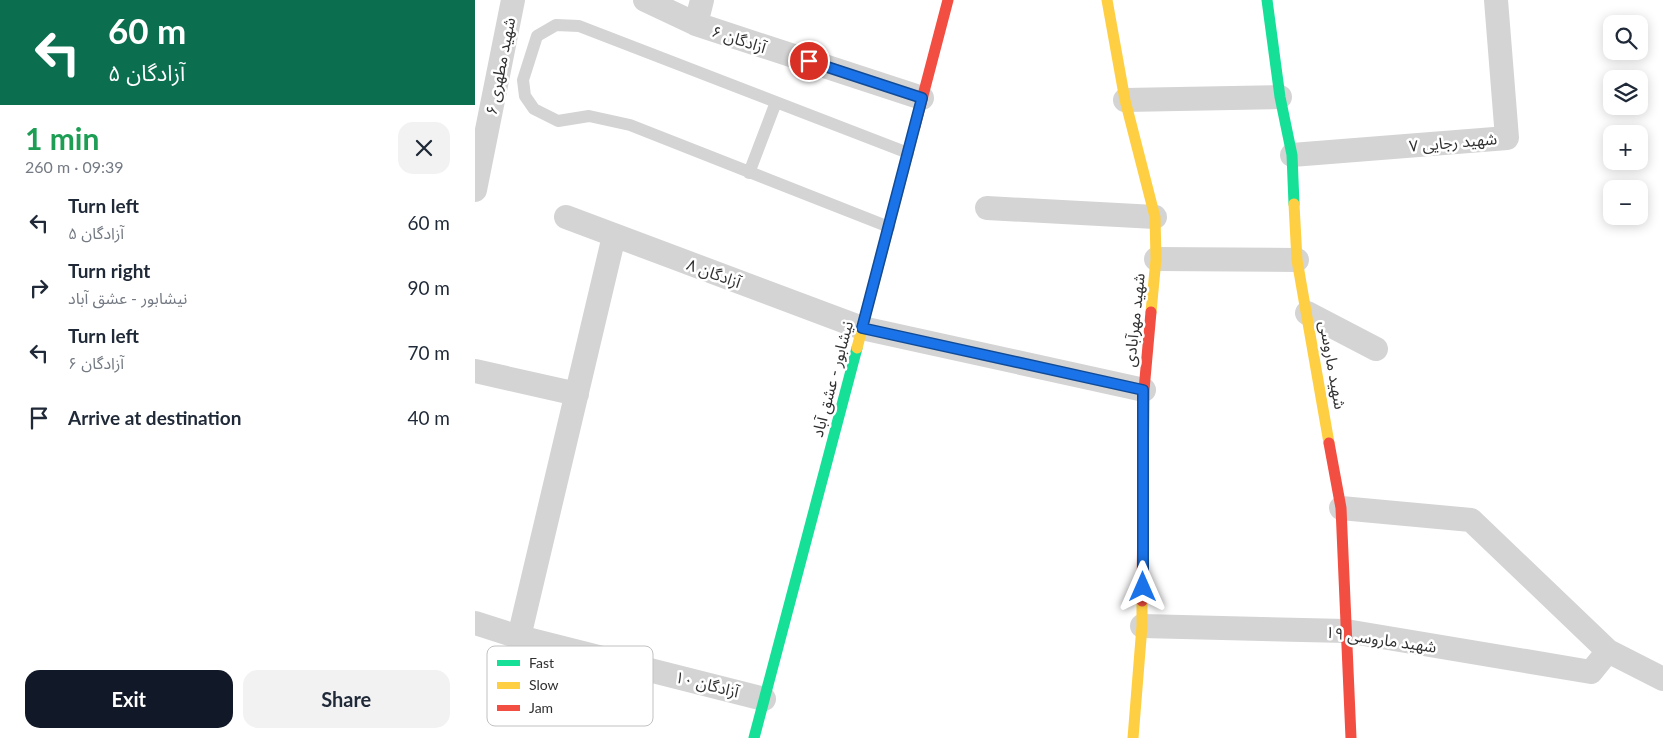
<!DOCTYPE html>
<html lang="en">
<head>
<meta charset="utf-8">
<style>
  :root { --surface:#fff; --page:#f2f2f3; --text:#1f2937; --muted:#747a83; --accent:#111827 }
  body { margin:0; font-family:Lato,"Noto Sans Arabic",sans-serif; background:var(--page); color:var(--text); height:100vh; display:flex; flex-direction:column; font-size:19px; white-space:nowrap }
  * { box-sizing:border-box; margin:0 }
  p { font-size:16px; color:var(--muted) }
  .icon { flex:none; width:28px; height:28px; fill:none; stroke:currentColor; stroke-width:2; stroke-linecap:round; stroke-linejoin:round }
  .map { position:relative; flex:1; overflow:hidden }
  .details { display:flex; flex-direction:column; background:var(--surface); width:475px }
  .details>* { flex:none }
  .hud { background:#0b6e4f; color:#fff; overflow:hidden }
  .buttons { position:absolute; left:1128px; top:15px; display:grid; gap:10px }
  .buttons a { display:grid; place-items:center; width:45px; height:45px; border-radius:10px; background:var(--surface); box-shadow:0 2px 12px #0003; font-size:25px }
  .pin { position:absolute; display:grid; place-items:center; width:42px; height:42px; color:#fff; margin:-21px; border:2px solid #fff; border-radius:50%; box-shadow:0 1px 5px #0007 }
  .me { position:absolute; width:55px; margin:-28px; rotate:0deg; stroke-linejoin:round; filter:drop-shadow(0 0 4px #0008) }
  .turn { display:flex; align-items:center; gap:18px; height:105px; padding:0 25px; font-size:22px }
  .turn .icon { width:65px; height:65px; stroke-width:2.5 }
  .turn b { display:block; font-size:35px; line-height:42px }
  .round { display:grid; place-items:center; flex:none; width:52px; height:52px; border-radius:15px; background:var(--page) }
  .head { display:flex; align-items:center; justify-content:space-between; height:85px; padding:0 25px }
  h1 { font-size:30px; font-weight:700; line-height:38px; color:#1e9e55 }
  .button { display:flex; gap:10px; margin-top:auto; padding:10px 25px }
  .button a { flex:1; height:58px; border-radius:15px; background:var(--accent); color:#fff; font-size:20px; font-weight:700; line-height:58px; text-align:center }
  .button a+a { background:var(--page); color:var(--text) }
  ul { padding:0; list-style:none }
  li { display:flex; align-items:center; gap:15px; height:65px; padding:0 25px }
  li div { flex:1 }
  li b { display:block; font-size:19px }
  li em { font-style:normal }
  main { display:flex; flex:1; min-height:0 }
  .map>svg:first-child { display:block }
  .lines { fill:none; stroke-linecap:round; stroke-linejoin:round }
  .lane { stroke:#d4d4d4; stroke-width:12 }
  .street { stroke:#d4d4d4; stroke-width:24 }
  .fast { stroke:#16e098; stroke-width:11 }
  .slow { stroke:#ffcf43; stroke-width:11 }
  .jam { stroke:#f24e42; stroke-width:11 }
  .route-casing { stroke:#114b97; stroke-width:12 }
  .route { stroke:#1a73e8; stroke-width:9 }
  .labels { text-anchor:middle; stroke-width:5; stroke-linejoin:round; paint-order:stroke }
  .street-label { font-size:16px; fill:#303030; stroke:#fff }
  .key { fill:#fff; stroke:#c1c1c1; stroke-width:1 }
  .key-label { font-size:14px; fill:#303030 }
</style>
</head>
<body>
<main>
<section class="details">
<div class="hud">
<div class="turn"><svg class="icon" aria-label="left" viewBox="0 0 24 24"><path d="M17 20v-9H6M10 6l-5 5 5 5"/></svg><div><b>60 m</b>آزادگان ۵</div></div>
</div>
<div class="head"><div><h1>1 min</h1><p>260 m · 09:39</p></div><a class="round"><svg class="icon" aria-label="close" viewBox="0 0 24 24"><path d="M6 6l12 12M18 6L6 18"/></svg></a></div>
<ul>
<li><svg class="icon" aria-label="left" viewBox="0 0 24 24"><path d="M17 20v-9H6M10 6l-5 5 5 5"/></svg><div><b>Turn left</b><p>آزادگان ۵</p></div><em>60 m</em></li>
<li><svg class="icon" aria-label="right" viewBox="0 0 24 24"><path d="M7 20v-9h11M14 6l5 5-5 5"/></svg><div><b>Turn right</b><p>نیشابور - عشق آباد</p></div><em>90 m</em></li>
<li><svg class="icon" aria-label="left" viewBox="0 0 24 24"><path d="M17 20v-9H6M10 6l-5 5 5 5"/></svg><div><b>Turn left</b><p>آزادگان ۶</p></div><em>70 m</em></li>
<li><svg class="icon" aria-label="arrive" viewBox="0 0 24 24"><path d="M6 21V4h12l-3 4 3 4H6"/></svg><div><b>Arrive at destination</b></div><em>40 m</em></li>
</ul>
<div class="button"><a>Exit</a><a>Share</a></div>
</section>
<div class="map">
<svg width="1188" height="738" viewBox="0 0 1188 738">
  <rect width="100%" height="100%" fill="#fff"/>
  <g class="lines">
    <!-- lane -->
    <path class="lane" d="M274,173L301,102
      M414,227L155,125L114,116L83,121L59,109L50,96L48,80L62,36L81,25L104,26L433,153"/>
    <!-- street -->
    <path class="street" d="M170,0L221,24L447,98
      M221,24L227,0
      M650,100L805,97
      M817,155L1032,138L1021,0
      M0,190L38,0
      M512,208L680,217
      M91,217L387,328L669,390
      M681,259L822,260
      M832,313L901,349
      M0,371L102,394
      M866,508L996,520L1133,651L1188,679
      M0,623L44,637L289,699
      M667,626L871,631L1116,672L1133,651
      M44,637L139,236"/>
    <!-- fast -->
    <path class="fast" d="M792,0L805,97L817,155L819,204
      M279,738L382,348"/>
    <!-- slow -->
    <path class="slow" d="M632,0L650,100L680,217L681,259L676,312
      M819,204L822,260L854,443
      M382,348L440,126
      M658,738L667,626V601"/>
    <!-- jam -->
    <path class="jam" d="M440,126L473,0
      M854,443L866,508L876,738
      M667,601L669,390L676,312"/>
  </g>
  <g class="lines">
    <defs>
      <path id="route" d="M334,61L447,98L387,328L668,390V587"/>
    </defs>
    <!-- route casing -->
    <use href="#route" class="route-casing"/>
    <!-- route -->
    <use href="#route" class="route"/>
  </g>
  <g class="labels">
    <!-- street labels -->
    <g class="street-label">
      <text transform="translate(264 39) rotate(18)" y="6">آزادگان ۶</text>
      <text transform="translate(25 66) rotate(-79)" y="6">شهید مطهری ۶</text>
      <text transform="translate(978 142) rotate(-5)" y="6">شهید رجایی ۷</text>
      <text transform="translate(239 273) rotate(20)" y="6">آزادگان ۸</text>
      <text transform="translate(659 320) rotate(-84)" y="6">شهید مهرآبادی</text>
      <text transform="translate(858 365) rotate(80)" y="6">شهید ماروسی</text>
      <text transform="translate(357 379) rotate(-75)" y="6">نیشابور - عشق آباد</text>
      <text transform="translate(906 639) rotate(8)" y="6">شهید ماروسی ۱۹</text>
      <text transform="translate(232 684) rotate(14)" y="6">آزادگان ۱۰</text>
    </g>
  </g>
  <!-- legend -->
  <rect x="12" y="646" width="166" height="80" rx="8" class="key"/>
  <rect x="22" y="660" width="23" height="6" fill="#16e098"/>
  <rect x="22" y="682" width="23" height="7" fill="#ffcf43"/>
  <rect x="22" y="705" width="23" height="6" fill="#f24e42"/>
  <g class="key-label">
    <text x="54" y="668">Fast</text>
    <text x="54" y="690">Slow</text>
    <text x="54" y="713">Jam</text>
  </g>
</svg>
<div class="buttons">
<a><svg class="icon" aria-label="search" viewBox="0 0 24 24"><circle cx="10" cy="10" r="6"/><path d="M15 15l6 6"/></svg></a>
<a><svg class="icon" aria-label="layers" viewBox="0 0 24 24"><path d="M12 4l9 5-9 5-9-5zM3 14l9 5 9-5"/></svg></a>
<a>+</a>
<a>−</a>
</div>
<div class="pin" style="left:334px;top:61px;background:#d93025"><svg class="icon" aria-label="arrive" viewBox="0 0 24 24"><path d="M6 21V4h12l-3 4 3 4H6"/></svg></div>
<svg class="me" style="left:668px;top:587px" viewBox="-20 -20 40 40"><path d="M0-17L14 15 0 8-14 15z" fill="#1a73e8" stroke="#fff" stroke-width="4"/></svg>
</div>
</main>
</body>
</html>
